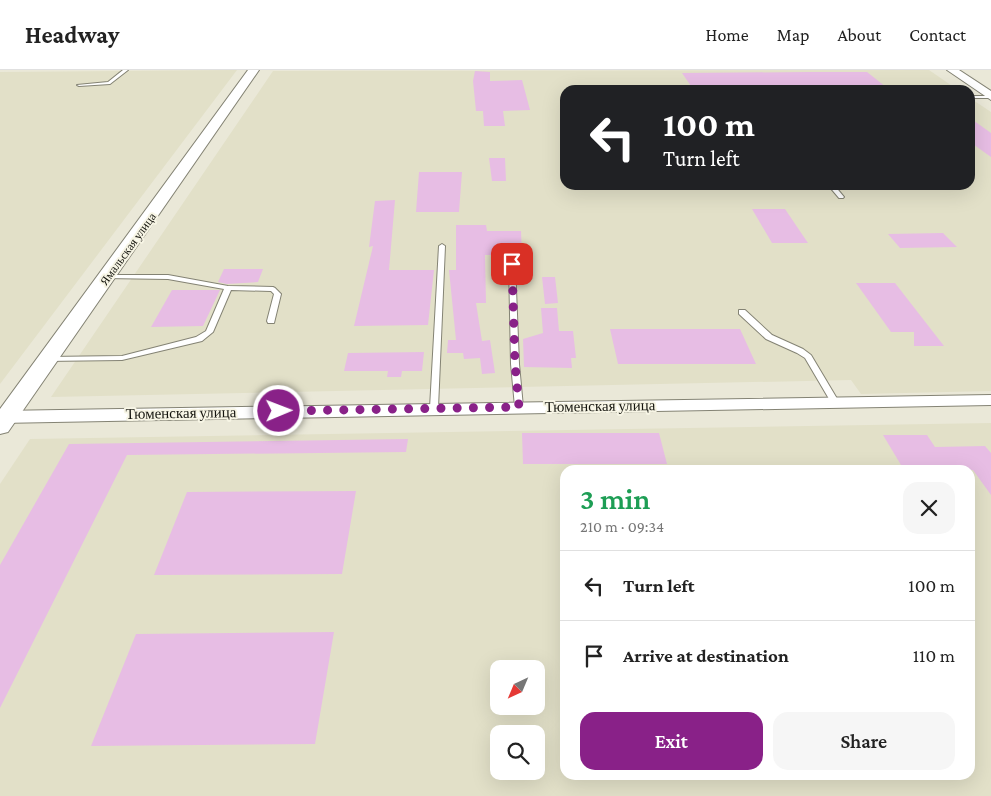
<!DOCTYPE html>
<html lang="en">
<head>
<meta charset="utf-8">
<style>
  :root { --surface:#fff; --page:#f6f6f6; --text:#222; --muted:#767676; --line:#e0e0e0; --accent:#892188 }
  body { margin:0; font-family:"Crimson Pro",serif; background:var(--page); color:var(--text); height:100vh; display:flex; flex-direction:column; font-size:19px; white-space:nowrap }
  * { box-sizing:border-box; margin:0 }
  p { font-size:16px; color:var(--muted) }
  .icon { flex:none; width:28px; height:28px; fill:none; stroke:currentColor; stroke-width:2; stroke-linecap:round; stroke-linejoin:round }
  .map { position:relative; flex:1; overflow:hidden }
  .details { position:absolute; left:560px; top:395px; width:415px; height:315px; display:flex; flex-direction:column; background:var(--surface); border-radius:15px; box-shadow:0 5px 20px #0002 }
  .details>* { flex:none }
  .banner { position:absolute; left:560px; top:15px; width:415px; height:105px; border-radius:15px; box-shadow:0 5px 20px #0002; background:#202124; color:#fff; overflow:hidden }
  .needle { width:32px; rotate:224deg }
  .controls { position:absolute; left:490px; top:590px; display:grid; gap:10px }
  .controls a { display:grid; place-items:center; width:55px; height:55px; border-radius:10px; background:var(--surface); box-shadow:0 5px 20px #0002; font-size:25px }
  .pin { position:absolute; display:grid; place-items:center; width:42px; height:42px; color:#fff; margin:-21px; border-radius:10px; box-shadow:0 2px 8px #0006 }
  .me { position:absolute; width:55px; margin:-28px; rotate:89deg; stroke-linejoin:round; filter:drop-shadow(0 0 4px #0008) }
  .turn { display:flex; align-items:center; gap:18px; height:105px; padding:0 20px; font-size:22px }
  .turn .icon { width:65px; height:65px; stroke-width:2.5 }
  .turn b { display:block; font-size:35px; line-height:42px }
  .round { display:grid; place-items:center; flex:none; width:52px; height:52px; border-radius:15px; background:var(--page) }
  .headline { display:flex; align-items:center; justify-content:space-between; height:85px; padding:0 20px }
  h1 { font-size:30px; font-weight:600; line-height:38px; color:#1e9e55 }
  .cta { display:flex; gap:10px; margin-top:auto; padding:10px 20px }
  .cta a { flex:1; height:58px; border-radius:15px; background:var(--accent); color:#fff; font-size:20px; font-weight:600; line-height:58px; text-align:center }
  .cta a+a { background:var(--page); color:var(--text) }
  ul { padding:0; list-style:none }
  li { display:flex; align-items:center; gap:15px; height:70px; padding:0 20px; border-top:1px solid var(--line) }
  li div { flex:1 }
  li b { display:block; font-size:19px }
  li em { font-style:normal }
  header { display:flex; align-items:center; gap:30px; box-sizing:border-box; height:70px; padding:0 25px; background:var(--surface); border-bottom:1px solid var(--line) }
  header strong { font-size:24px }
  nav { display:flex; gap:28px; margin-inline-start:auto; font-size:18px }
  .map>svg:first-child { display:block }
  .built { fill:#e2e0c8; fill-rule:evenodd }
  .building { fill:#e7bde4 }
  .lines { fill:none; stroke-linecap:round; stroke-linejoin:round }
  .lane-casing { stroke:#848374; stroke-width:2 }
  .street-casing { stroke:#848374; stroke-width:2 }
  .secondary-casing { stroke:#848374; stroke-width:2 }
  .lane { fill:#fff; fill-rule:evenodd }
  .street { fill:#fff; fill-rule:evenodd }
  .secondary { fill:#fff; fill-rule:evenodd }
  .route { stroke:#892188; stroke-width:9; stroke-dasharray:0 16.2 }
  .labels { text-anchor:middle; stroke-width:4; stroke-linejoin:round; paint-order:stroke }
  .far-street-label { font-size:12px; fill:#14140e; stroke:#f7f5e5 }
  .street-label { font-size:15px; fill:#14140e; stroke:#f7f5e5 }
</style>
</head>
<body>
<header>
<strong>Headway</strong>
<nav><a>Home</a><a>Map</a><a>About</a><a>Contact</a></nav>
</header>
<div class="map">
<svg width="991" height="726" viewBox="0 0 991 726">
  <rect width="100%" height="100%" fill="#eae8d8"/>
  <!-- built -->
  <path class="built" d="M237,0L0,314V2Z
    M929,0L958,20H565V115H970V28L991,42V321L861,324L851,310L51,327L273,1Z
    M991,353V726H0V414L30,369ZM565,400H970V705H565ZM499,599H536V636H499ZM499,664H536V701H499Z"/>
  <!-- building -->
  <path class="building" d="M475,1L490,2V11L522,10L530,40L503,41L505,56H484L483,41H476L473,11Z
    M810,2H867L886,17L693,19L682,3Z
    M970,48L991,63V87L970,72Z
    M489,88H505L506,111H492Z
    M419,102H462L459,142H416Z
    M395,130L389,200H434L428,255L354,256L373,176L369,177L375,131Z
    M752,139H785L808,173H772Z
    M456,155H486L487,161H521L522,185H485L486,233H476L482,271L490,270L495,303L482,304L480,288L464,289L463,283H447L448,270H456L449,200H456Z
    M943,163L957,177L900,178L888,164Z
    M224,199H263L258,212L227,214L218,212Z
    M542,207H555L558,233L545,234Z
    M856,213H895L944,276H914V262H891Z
    M172,220H220L203,256L151,257Z
    M541,238H557L559,261H573L576,288H571L572,298L524,297L523,269L543,263Z
    M610,259H740L756,294H618Z
    M424,282L422,301H402L401,307H387L388,301H344L348,283Z
    M522,363H659L667,394H523Z
    M883,365H927L935,377L985,376L991,383V425L973,400H904Z
    M408,369L406,382L127,385L0,638V495L69,374Z
    M356,421L342,504L154,505L187,422Z
    M334,562L315,674L91,676L136,564Z"/>
  <g class="lines">
    <defs>
      <path id="lane" d="M123,0H128L110,14L79,16L77,15L108,12Z
        M970,26H991V28H970Z
        M828,115H834L844,127L843,128H839Z
        M442,174L445,176L438,338L434,341L430,338L439,176Z
        M512,192L515,194L519,294L523,337L519,340L515,337L511,294L509,194Z
        M107,205H168L228,216L273,217L275,218L281,224L274,253H268L267,251L274,224L271,221L231,220L213,262L202,271L122,290L45,291L44,289L48,287L122,286L196,267L206,261L224,219L168,209L105,208V206Z
        M739,240H745L772,265L803,279L811,285L839,332L838,334H832L805,288L797,283L766,269L739,244Z"/>
      <path id="street" d="M991,325V335L0,353V341Z"/>
      <path id="secondary" d="M248,0H259L8,362L0,364V339Z
        M947,0H959L991,21V30Z"/>
    </defs>
    <!-- lane casing -->
    <use href="#lane" class="lane-casing"/>
    <!-- street casing -->
    <use href="#street" class="street-casing"/>
    <!-- secondary casing -->
    <use href="#secondary" class="secondary-casing"/>
    <!-- lane -->
    <use href="#lane" class="lane"/>
    <!-- street -->
    <use href="#street" class="street"/>
    <!-- secondary -->
    <use href="#secondary" class="secondary"/>
  </g>
  <g class="lines">
    <!-- route -->
    <path class="route" d="M279,341L519,337L515,294L512,194"/>
  </g>
  <g class="labels">
    <!-- far-street labels -->
    <g class="far-street-label">
      <text transform="translate(128 179) rotate(-54)" y="4">Ямальская улица</text>
    </g>
    <!-- street labels -->
    <g class="street-label">
      <text transform="translate(600 336) rotate(-1)" y="5">Тюменская улица</text>
      <text transform="translate(181 343) rotate(-1)" y="5">Тюменская улица</text>
    </g>
  </g>
</svg>
<div class="controls">
<a><svg class="needle" viewBox="-14 -14 28 28"><path d="M0-13l5 13h-10z" fill="#e53935"/><path d="M0 13l5-13h-10z" fill="#767676"/></svg></a>
<a><svg class="icon" aria-label="search" viewBox="0 0 24 24"><circle cx="10" cy="10" r="6"/><path d="M15 15l6 6"/></svg></a>
</div>
<div class="pin" style="left:512px;top:194px;background:#d93025"><svg class="icon" aria-label="arrive" viewBox="0 0 24 24"><path d="M6 21V4h12l-3 4 3 4H6"/></svg></div>
<svg class="me" style="left:279px;top:341px" viewBox="-20 -20 40 40"><circle r="17" fill="#892188" stroke="#fff" stroke-width="3"/><path d="M0-11L8 9 0 5-8 9z" fill="#fff"/></svg>
<div class="banner">
<div class="turn"><svg class="icon" aria-label="left" viewBox="0 0 24 24"><path d="M17 20v-9H6M10 6l-5 5 5 5"/></svg><div><b>100 m</b>Turn left</div></div>
</div>
<section class="details">
<div class="headline"><div><h1>3 min</h1><p>210 m · 09:34</p></div><a class="round"><svg class="icon" aria-label="close" viewBox="0 0 24 24"><path d="M6 6l12 12M18 6L6 18"/></svg></a></div>
<ul>
<li><svg class="icon" aria-label="left" viewBox="0 0 24 24"><path d="M17 20v-9H6M10 6l-5 5 5 5"/></svg><div><b>Turn left</b></div><em>100 m</em></li>
<li><svg class="icon" aria-label="arrive" viewBox="0 0 24 24"><path d="M6 21V4h12l-3 4 3 4H6"/></svg><div><b>Arrive at destination</b></div><em>110 m</em></li>
</ul>
<div class="cta"><a>Exit</a><a>Share</a></div>
</section>
</div>
</body>
</html>
